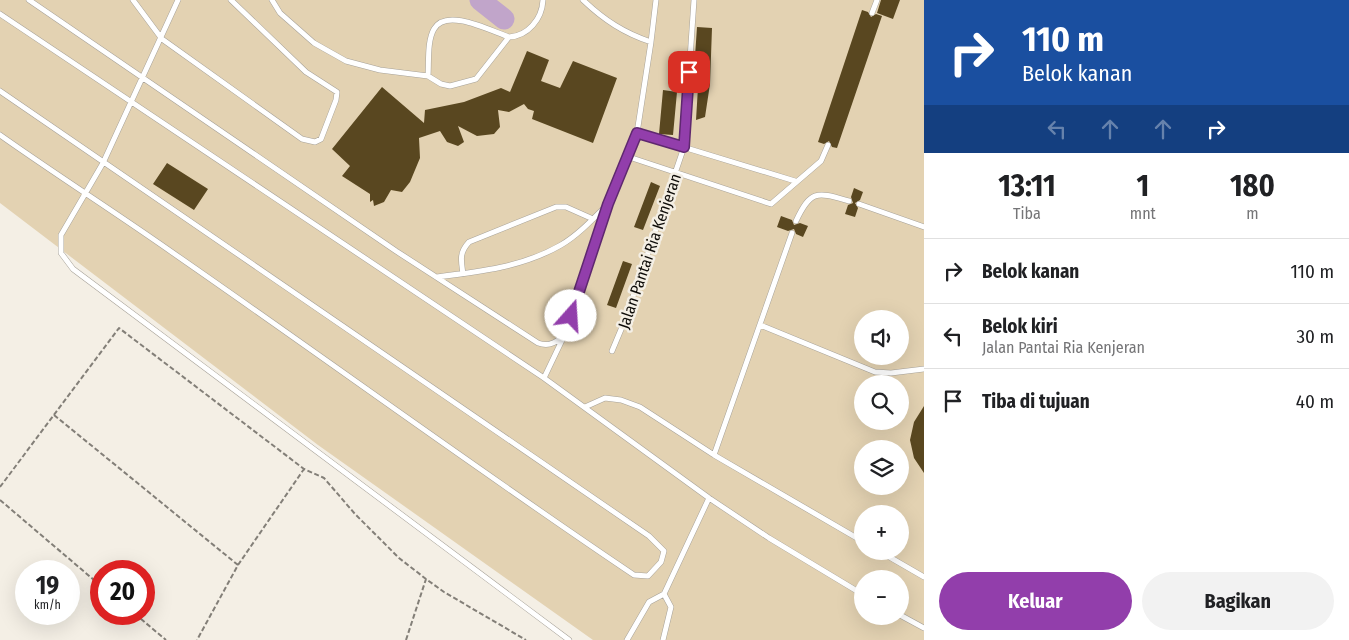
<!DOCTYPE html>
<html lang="id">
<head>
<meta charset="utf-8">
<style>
  :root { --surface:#fff; --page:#f2f2f2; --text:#202124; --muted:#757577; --line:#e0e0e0; --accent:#923eab }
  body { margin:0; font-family:"Fira Sans Condensed",sans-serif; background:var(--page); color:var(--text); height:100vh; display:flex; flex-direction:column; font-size:19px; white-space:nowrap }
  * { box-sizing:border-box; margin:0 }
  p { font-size:16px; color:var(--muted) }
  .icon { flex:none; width:28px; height:28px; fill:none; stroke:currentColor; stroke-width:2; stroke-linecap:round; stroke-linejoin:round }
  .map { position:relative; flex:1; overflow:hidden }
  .drawer { display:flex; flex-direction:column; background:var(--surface); width:425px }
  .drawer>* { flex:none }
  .hud { background:#1a4fa0; color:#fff; overflow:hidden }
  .controls { position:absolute; left:854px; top:310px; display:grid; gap:10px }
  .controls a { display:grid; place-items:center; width:55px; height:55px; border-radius:50%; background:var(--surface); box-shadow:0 5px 20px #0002; font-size:25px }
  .speed { position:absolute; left:15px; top:560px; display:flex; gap:10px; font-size:25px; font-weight:700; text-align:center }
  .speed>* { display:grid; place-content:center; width:65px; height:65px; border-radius:50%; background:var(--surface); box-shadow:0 5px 20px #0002; line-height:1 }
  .speed small { font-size:12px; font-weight:400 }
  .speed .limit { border:8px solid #d22; background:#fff; color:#111 }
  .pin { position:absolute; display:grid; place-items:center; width:42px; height:42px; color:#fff; margin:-21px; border-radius:10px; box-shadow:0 2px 8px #0006 }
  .me { position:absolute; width:55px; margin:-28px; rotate:19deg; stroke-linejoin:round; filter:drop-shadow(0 0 4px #0008) }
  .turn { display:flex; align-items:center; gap:18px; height:105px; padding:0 15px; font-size:22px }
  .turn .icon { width:65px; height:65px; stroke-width:2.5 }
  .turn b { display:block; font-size:35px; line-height:42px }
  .lanes { display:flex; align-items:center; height:48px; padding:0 15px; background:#0003; justify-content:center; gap:25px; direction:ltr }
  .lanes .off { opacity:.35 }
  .eta { display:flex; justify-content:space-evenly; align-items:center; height:85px; text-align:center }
  .eta b { font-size:30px; font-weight:700; line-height:35px }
  .cta { display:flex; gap:10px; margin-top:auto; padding:10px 15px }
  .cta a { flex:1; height:58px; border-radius:30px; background:var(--accent); color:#fff; font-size:20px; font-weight:700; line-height:58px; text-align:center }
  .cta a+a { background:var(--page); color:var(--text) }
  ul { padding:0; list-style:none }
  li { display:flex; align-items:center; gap:15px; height:65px; padding:0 15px; border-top:1px solid var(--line) }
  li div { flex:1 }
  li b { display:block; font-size:19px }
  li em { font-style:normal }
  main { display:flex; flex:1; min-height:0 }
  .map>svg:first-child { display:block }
  .green { fill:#e3d2b2; fill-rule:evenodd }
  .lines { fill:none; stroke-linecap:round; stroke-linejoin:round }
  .river { stroke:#c1a5ca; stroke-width:21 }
  .building { fill:#594720 }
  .service-casing { stroke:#a7a299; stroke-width:6 }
  .path { stroke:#837f78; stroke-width:2; stroke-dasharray:5 2.5; stroke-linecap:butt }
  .service { stroke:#fff; stroke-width:5 }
  .route-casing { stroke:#5f286f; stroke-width:12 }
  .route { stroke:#923eab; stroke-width:9 }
  .labels { text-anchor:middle; stroke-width:5; stroke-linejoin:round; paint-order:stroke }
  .street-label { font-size:16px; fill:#0d0b08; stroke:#f4efe5 }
</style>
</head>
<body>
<main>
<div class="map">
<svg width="924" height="640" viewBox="0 0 924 640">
  <rect width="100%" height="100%" fill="#f4efe5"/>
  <!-- green -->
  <path class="green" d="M0,0H924V640H593L318,445L0,203ZM862,319H900V356H862ZM862,384H900V421H862ZM862,449H900V486H862ZM862,514H900V551H862ZM862,579H900V616H862Z"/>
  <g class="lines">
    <!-- river -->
    <path class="river" d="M480,0L504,19"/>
  </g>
  <!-- building -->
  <path class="building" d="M881,0H900L893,19L877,13Z
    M862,10L868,12L871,17L876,14L882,16L837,148L832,147L829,141L824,144L818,142Z
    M697,27L712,28L710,84L705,117L696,120L699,71H694Z
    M527,51L549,60L541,81L560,88L573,61L617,78L593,143L532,119L534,111L528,109L524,104L509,112L498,110L500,127L494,134L477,136L458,126L464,142L458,146L447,142L440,131L419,138L420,158L410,182L402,192L391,190L384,202L374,206L373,200L370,202V194L342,176L350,166L332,149L382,87L424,123L425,110L464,102L501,88L510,92Z
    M663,90L677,92L673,135L659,134Z
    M167,163L208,189L194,210L153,184Z
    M651,182L660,186L643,230L634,227Z
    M854,188L863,192L860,200L855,203L858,208L855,217L845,214L848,205L853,203L851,197Z
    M781,216L792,220L794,225L800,223L808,226L803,237L796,234L794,229L788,231L777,227Z
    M623,261L632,264L616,308L607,305Z
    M924,406V473L914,458L910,440L914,422Z"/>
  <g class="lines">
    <defs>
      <path id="service" d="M29,0L396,251L538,343C550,347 557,342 565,334
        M133,0L162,39L302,139L315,142L321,139L336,100L337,92L306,72L231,0
        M178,0L103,163L61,235V253L73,269L569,640
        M272,0L280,13L314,43L346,61L380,70L428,76L441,84L450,86L476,79L509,37C528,36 542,19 543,0
        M583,0C604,20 624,33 651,42
        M872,13L877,0
        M0,14L544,378L709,498L769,538L862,594
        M428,76C429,62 427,41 434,29C446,7 491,31 509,37
        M0,91L649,536L664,551L661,562L648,576L634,575C479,471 329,361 176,255C118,214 58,176 0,135
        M637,133L795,181
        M629,157L771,204L821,161L828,145
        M859,204L924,227
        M796,221C811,189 817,192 849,201
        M463,274C461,260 459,253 469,242L556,207H566L593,219
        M436,277C479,272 523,267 561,245C578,235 593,219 607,205
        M760,325L875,372L891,373L924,369
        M612,351L625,320L684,147L694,0
        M544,378L565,334L608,204L637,133L651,42L656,0
        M585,407L605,398L621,400L640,407L714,455L862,541
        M714,455L792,233
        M879,551L924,577
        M900,615L924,628
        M627,640L649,602L664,594L709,498
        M663,640L671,607L664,594"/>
    </defs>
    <!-- service casing -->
    <use href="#service" class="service-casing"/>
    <!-- path -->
    <path class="path" d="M54,415L238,565L197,640
      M0,487L119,328L304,469L324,478L355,514L399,558L426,579L444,592L526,640
      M0,500L101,586
      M238,565L304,469
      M135,614L166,640
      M406,640L426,579"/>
    <!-- service -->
    <use href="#service" class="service"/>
  </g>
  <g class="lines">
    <defs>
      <path id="route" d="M571,316L608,204L637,133L684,147L689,72"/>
    </defs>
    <!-- route casing -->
    <use href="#route" class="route-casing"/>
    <!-- route -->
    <use href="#route" class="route"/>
  </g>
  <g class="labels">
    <!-- street labels -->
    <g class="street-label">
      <text transform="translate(649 251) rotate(-71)" y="6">Jalan Pantai Ria Kenjeran</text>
    </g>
  </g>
</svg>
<div class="controls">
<a><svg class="icon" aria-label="sound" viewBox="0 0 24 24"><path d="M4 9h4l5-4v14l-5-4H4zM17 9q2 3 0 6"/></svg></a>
<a><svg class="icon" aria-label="search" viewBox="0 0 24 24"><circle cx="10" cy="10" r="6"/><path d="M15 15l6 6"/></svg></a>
<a><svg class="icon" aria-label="layers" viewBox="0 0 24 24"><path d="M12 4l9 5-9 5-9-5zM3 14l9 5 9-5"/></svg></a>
<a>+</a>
<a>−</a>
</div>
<div class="speed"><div>19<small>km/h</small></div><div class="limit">20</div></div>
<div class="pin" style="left:689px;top:72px;background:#d93025"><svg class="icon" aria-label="arrive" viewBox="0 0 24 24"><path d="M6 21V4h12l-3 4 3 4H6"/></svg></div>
<svg class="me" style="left:571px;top:316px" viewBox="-20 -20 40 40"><circle r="19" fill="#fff"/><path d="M0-13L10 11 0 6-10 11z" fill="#923eab"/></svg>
</div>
<section class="drawer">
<div class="hud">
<div class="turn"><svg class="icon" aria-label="right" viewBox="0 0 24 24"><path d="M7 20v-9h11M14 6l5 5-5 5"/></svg><div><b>110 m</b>Belok kanan</div></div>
<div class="lanes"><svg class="icon off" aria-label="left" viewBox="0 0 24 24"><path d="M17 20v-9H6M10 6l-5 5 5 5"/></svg><svg class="icon off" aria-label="ahead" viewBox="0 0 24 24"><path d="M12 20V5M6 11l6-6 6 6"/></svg><svg class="icon off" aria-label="ahead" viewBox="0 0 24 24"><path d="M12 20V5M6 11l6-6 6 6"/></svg><svg class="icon" aria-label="right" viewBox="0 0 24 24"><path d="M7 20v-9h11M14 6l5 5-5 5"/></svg></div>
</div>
<div class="eta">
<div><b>13:11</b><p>Tiba</p></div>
<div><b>1</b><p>mnt</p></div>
<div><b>180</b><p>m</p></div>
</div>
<ul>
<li><svg class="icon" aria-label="right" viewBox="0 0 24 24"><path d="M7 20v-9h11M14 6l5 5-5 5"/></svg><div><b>Belok kanan</b></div><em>110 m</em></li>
<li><svg class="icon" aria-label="left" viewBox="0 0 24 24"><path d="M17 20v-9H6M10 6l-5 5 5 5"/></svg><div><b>Belok kiri</b><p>Jalan Pantai Ria Kenjeran</p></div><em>30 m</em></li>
<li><svg class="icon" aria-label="arrive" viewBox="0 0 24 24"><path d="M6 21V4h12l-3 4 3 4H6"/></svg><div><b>Tiba di tujuan</b></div><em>40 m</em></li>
</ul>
<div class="cta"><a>Keluar</a><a>Bagikan</a></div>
</section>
</main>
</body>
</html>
